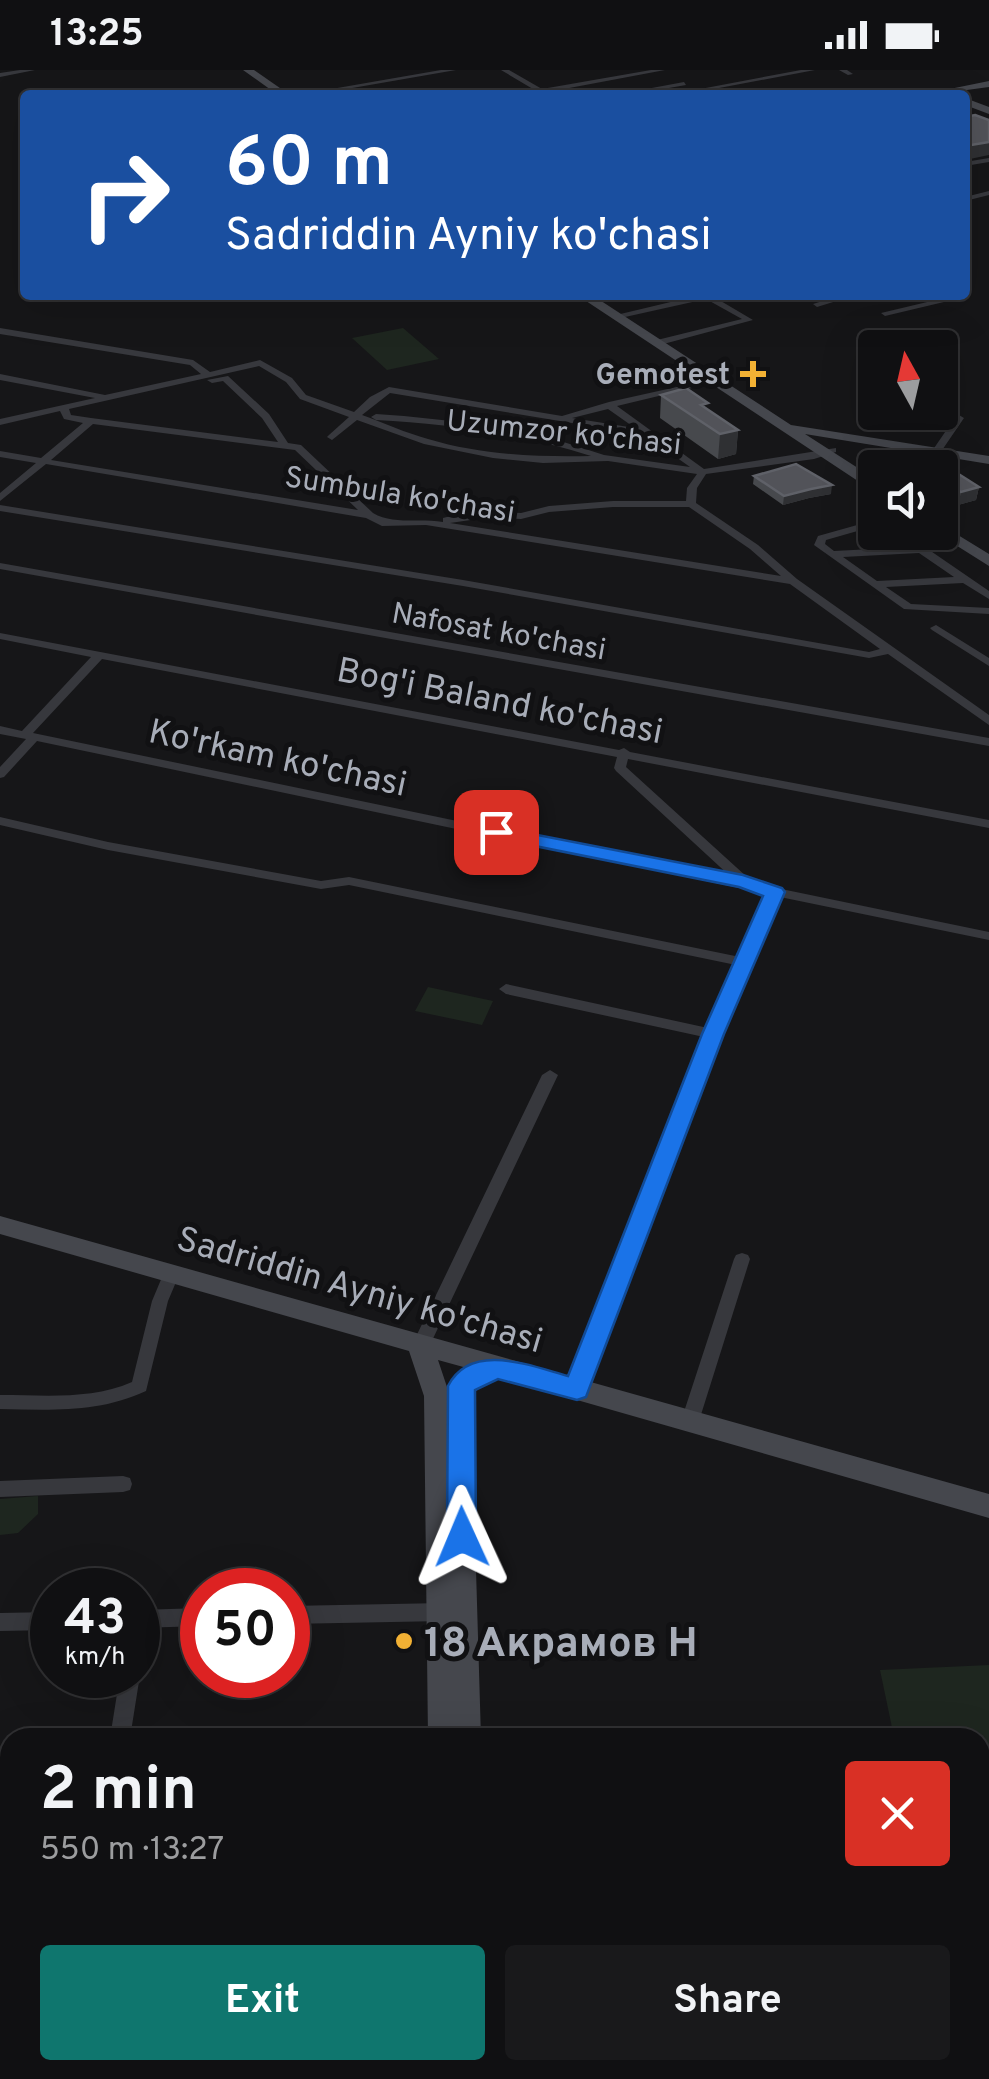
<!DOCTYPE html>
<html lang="en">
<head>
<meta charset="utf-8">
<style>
  :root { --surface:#101012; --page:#19191b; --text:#f1f3f6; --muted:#9c9d9f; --line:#303032; --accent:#0f766e }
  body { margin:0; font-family:Overpass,sans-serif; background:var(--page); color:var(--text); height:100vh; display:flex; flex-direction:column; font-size:38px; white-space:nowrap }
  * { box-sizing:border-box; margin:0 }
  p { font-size:32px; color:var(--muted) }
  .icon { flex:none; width:55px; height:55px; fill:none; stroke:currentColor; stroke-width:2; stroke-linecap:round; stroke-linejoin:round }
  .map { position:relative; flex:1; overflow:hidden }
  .details { position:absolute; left:0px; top:1658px; width:990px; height:352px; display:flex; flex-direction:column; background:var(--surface); border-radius:30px 30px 0 0; box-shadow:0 10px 40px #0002,0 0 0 2px var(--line) }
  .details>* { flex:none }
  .banner { position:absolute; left:20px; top:20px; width:950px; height:210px; border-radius:10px; box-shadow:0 10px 40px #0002,0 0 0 2px var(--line); background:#1a4fa0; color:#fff; overflow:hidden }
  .needle { width:65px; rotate:352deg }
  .controls { position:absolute; left:858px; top:260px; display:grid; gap:20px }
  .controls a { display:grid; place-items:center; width:100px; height:100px; border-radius:10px; background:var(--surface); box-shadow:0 10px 40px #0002,0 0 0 2px var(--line); font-size:50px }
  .speed { position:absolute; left:30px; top:1498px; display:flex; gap:20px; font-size:50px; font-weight:700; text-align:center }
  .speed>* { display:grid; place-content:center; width:130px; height:130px; border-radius:50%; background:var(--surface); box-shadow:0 10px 40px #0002,0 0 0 2px var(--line); line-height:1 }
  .speed small { font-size:25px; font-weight:400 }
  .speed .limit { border:15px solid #d22; background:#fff; color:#111 }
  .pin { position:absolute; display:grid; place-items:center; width:85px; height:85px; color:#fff; margin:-42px; border-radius:20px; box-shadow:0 5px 15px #0006 }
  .me { position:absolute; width:110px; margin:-55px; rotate:359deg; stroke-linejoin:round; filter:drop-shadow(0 0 8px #0008) }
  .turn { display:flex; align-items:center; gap:35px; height:210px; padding:0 40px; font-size:45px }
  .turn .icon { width:130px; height:130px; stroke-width:2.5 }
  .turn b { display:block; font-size:70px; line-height:85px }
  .round { display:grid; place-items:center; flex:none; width:105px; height:105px; border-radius:10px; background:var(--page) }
  .headline { display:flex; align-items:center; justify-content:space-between; height:170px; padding:0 40px }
  h1 { font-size:60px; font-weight:700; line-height:75px }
  .button { display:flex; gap:20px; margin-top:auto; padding:20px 40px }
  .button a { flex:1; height:115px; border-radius:10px; background:var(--accent); color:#fff; font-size:40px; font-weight:700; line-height:115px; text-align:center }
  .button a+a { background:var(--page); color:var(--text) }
  .status { display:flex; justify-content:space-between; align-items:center; height:70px; padding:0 50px; background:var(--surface); direction:ltr }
  .status svg { height:28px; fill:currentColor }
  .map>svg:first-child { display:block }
  .green { fill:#1e261f }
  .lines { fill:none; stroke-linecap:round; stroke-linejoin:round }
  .street { fill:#37383d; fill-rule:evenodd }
  .secondary { fill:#45474d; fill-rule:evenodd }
  .wall { fill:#47494d }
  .shaded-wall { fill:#2f3033 }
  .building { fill:#525359; stroke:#5f6168; stroke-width:2.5 }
  .route { fill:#1a73e8; stroke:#114b97; stroke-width:2.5 }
  .poi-dot { fill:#f2b134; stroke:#111113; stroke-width:4 }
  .labels { text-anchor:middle; stroke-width:10; stroke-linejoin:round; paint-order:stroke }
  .far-poi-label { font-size:30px; font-weight:bold; fill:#a8adb8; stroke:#111113; text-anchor:end }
  .far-street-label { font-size:30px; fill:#a8adb8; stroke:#111113 }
  .street-label { font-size:35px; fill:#a8adb8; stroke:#111113 }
  .near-poi-label { font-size:42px; font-weight:bold; fill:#a8adb8; stroke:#111113; text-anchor:start }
</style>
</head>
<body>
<div class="status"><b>13:25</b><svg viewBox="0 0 49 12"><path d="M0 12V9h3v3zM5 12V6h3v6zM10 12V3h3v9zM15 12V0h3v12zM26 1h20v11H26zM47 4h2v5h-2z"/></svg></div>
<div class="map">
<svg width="989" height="2009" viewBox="0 0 989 2009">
  <rect width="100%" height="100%" fill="#161618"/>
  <!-- green -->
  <path class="green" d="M403,258L439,289L387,300L352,268Z
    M428,917L493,931L482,955L415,941Z
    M38,1426V1444L18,1463L0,1465V1429Z
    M989,1595V1905L980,1906V1668L894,1667L880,1600Z"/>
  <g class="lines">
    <!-- street -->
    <path class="street" d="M20,0H35L0,7V3Z
      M441,0H456L312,25H297Z
      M501,0H509L542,19L651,0H665L548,22L551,25H543Z
      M801,0H815L698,22L695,20Z
      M839,0H847L853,4L848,5Z
      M684,12L686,15L629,25H614Z
      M989,88V92L965,96V92Z
      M989,121V125L965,131V127Z
      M965,223L966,225L965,227L885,246L881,243Z
      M700,225H715L714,227L753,250L656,276L652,273L653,271L742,249L706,229L616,249L612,246Z
      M842,225H856L817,237L813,234Z
      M0,258L193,290L210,302L260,290L292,308L306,325L354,342L370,327L389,317L562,346L609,332L717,308V312L617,336L704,399L836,378V382L814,389L706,404L697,418L696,433L758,475L797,509L989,645V655L888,584L869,588L463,516L0,441V435L463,510L869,582L880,579L790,514L426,455L382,456L366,448L46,394L0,431V423L36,393L0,387V381L41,388L83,353L64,349L60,341L0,355V349L95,328L0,310V304L105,325L201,304L190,295L0,264ZM259,296L286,312L300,329L349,347L329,365L327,367L332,370L357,350L424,374L493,388L543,393L608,391L697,404L687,418L686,431H613L549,436L521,443L491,441L447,447L443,448V452C420,448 393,455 373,443L301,375L288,373L269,344L228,306L207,310L212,313L223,311L262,348L278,372L91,348L71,345L69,339ZM390,323L645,365L690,397L604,385L548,367L489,355L404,346L376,344L371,347L376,350C449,354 521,363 591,386C537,387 481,385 428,369C406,363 384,353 362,345ZM608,339L635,358L572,348ZM93,354L295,380L358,440L51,390ZM613,437H689L750,479L781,506L450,453L491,447L521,449L549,442Z
      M940,334L964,348L936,389L933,390L928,387L954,349L940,341Z
      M875,450V456L826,470L825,474L834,481L910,477L890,462H903L989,521V529L963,513L886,517L911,534L989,538V544L904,539L814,475L818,466ZM919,483L954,507L877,511L843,487Z
      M0,493L989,668V676L0,499Z
      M936,555L989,588V596L932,560L930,558Z
      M0,563L619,680L624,678L630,682L989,750V758L628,689L626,697L747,807L748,812L989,862V870L780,827L720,964L586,1319L583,1324L577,1326L571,1324L568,1319L704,967L506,924L499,919L506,914L708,958L736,895L349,815L321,819L108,780L0,755V747L108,772L321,811L349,807L740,887L767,824L37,671L4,707L0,708V697L26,669L0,664V656L22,661L91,587L0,569ZM102,589L617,687L614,698L616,701L732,808L33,663Z
      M550,1000L558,1005L429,1277L426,1282L420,1284L414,1282L411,1277L542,1005Z
      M742,1183L748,1185L750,1189L699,1351L696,1356L690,1358L684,1356L681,1351L734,1189L736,1185Z
      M171,1199L177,1200L179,1205L168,1231L146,1321C99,1343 51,1340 0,1339V1325C45,1325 91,1330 132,1312L152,1231L165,1200Z
      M123,1406L130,1408L132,1414L130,1420L123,1422L0,1427V1411Z
      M444,1533L451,1536L454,1542L451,1548L444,1551L288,1554V1536Z
      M202,1538V1556L138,1558V1540Z
      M52,1542V1560L0,1561V1543Z
      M138,1599L140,1605L130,1668H110L120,1605H138Z
      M0,1834H10V1856H0Z
      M65,2000H89L88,2009H64Z
      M274,2000H420L415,2009H269Z"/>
    <!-- secondary -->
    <path class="secondary" d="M243,0H254L290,25H278Z
      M989,11V17L930,25L935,22Z
      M965,28L989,37V44L965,35Z
      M577,225H592L791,355L989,386V394L805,364L875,409V420L870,419Z
      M940,454L989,484V496L935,462H940Z
      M0,1146L989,1424V1448L500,1308C487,1312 475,1317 471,1331L481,1668H428L424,1326L409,1281L0,1164ZM438,1290L467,1298L458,1305L448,1320Z
      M430,2000H494V2009H430Z"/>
  </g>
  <!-- wall -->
  <path class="wall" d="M661,325L707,339L738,360L736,384L718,389L660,348Z
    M935,389L979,417L976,430L958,435L940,423V398H917L918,394Z
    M754,406L831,424L809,428L783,435L753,414Z"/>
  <!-- shaded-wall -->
  <path class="shaded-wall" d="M989,72V85L965,90V76Z
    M738,360L736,384L718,389L720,364Z
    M832,415L831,424L809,428L783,435L784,426L811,419Z
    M979,417L976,430L958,435L961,422Z"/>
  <!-- building -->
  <path class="building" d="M975,45L989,50V72L965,76V47Z
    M686,318L708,333L701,335L738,360L720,364L661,325Z
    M935,389L979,417L961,422L940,409V398H923L918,394Z
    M796,394L832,415L811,419L784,426L754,406Z"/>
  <!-- route -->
  <path class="route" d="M496,757L743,805L782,818L785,822L724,964L586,1327L577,1330L498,1309L475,1320L476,1467L472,1476L462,1480L451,1476L447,1467L448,1316C471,1271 531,1296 568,1306L702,964L763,826L739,817L490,767L487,762Z"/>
  <!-- markers -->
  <g class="poi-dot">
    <path d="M748 289h10v10h10v10h-10v10h-10v-10h-10v-10h10z"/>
    <circle cx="404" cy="1571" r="10"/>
  </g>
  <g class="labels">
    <!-- far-poi labels -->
    <g class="far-poi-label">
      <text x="730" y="314">Gemotest</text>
    </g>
    <!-- far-street labels -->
    <g class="far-street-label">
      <text transform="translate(564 362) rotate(6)" y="10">Uzumzor ko'chasi</text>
      <text transform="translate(400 424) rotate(9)" y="10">Sumbula ko'chasi</text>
      <text transform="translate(499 561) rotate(10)" y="10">Nafosat ko'chasi</text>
    </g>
    <!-- street labels -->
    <g class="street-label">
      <text transform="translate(500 630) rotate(11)" y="12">Bog'i Baland ko'chasi</text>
      <text transform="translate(278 687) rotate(12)" y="12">Ko'rkam ko'chasi</text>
      <text transform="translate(360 1219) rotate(16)" y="12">Sadriddin Ayniy ko'chasi</text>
    </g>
    <!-- near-poi labels -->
    <g class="near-poi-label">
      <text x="424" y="1586">18 Акрамов Н</text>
    </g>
  </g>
</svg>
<div class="controls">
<a><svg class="needle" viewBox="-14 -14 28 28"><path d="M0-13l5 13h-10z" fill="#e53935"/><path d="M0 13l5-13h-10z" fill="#9c9d9f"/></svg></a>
<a><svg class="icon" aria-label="sound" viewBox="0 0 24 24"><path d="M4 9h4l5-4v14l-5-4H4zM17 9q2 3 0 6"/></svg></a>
</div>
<div class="speed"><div>43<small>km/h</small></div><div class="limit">50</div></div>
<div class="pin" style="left:496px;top:762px;background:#d93025"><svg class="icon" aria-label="arrive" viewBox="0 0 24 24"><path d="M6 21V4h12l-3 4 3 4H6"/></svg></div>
<svg class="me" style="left:462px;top:1467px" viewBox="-20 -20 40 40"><path d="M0-17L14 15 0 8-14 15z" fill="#1a73e8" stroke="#fff" stroke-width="4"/></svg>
<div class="banner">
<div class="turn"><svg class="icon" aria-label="right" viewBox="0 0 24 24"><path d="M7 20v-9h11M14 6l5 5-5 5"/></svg><div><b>60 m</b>Sadriddin Ayniy ko'chasi</div></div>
</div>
<section class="details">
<div class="headline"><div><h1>2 min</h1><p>550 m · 13:27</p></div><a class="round" style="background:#d93025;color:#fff"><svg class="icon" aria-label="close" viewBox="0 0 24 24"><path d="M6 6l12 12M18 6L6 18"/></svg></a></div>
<div class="button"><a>Exit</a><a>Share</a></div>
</section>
</div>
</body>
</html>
